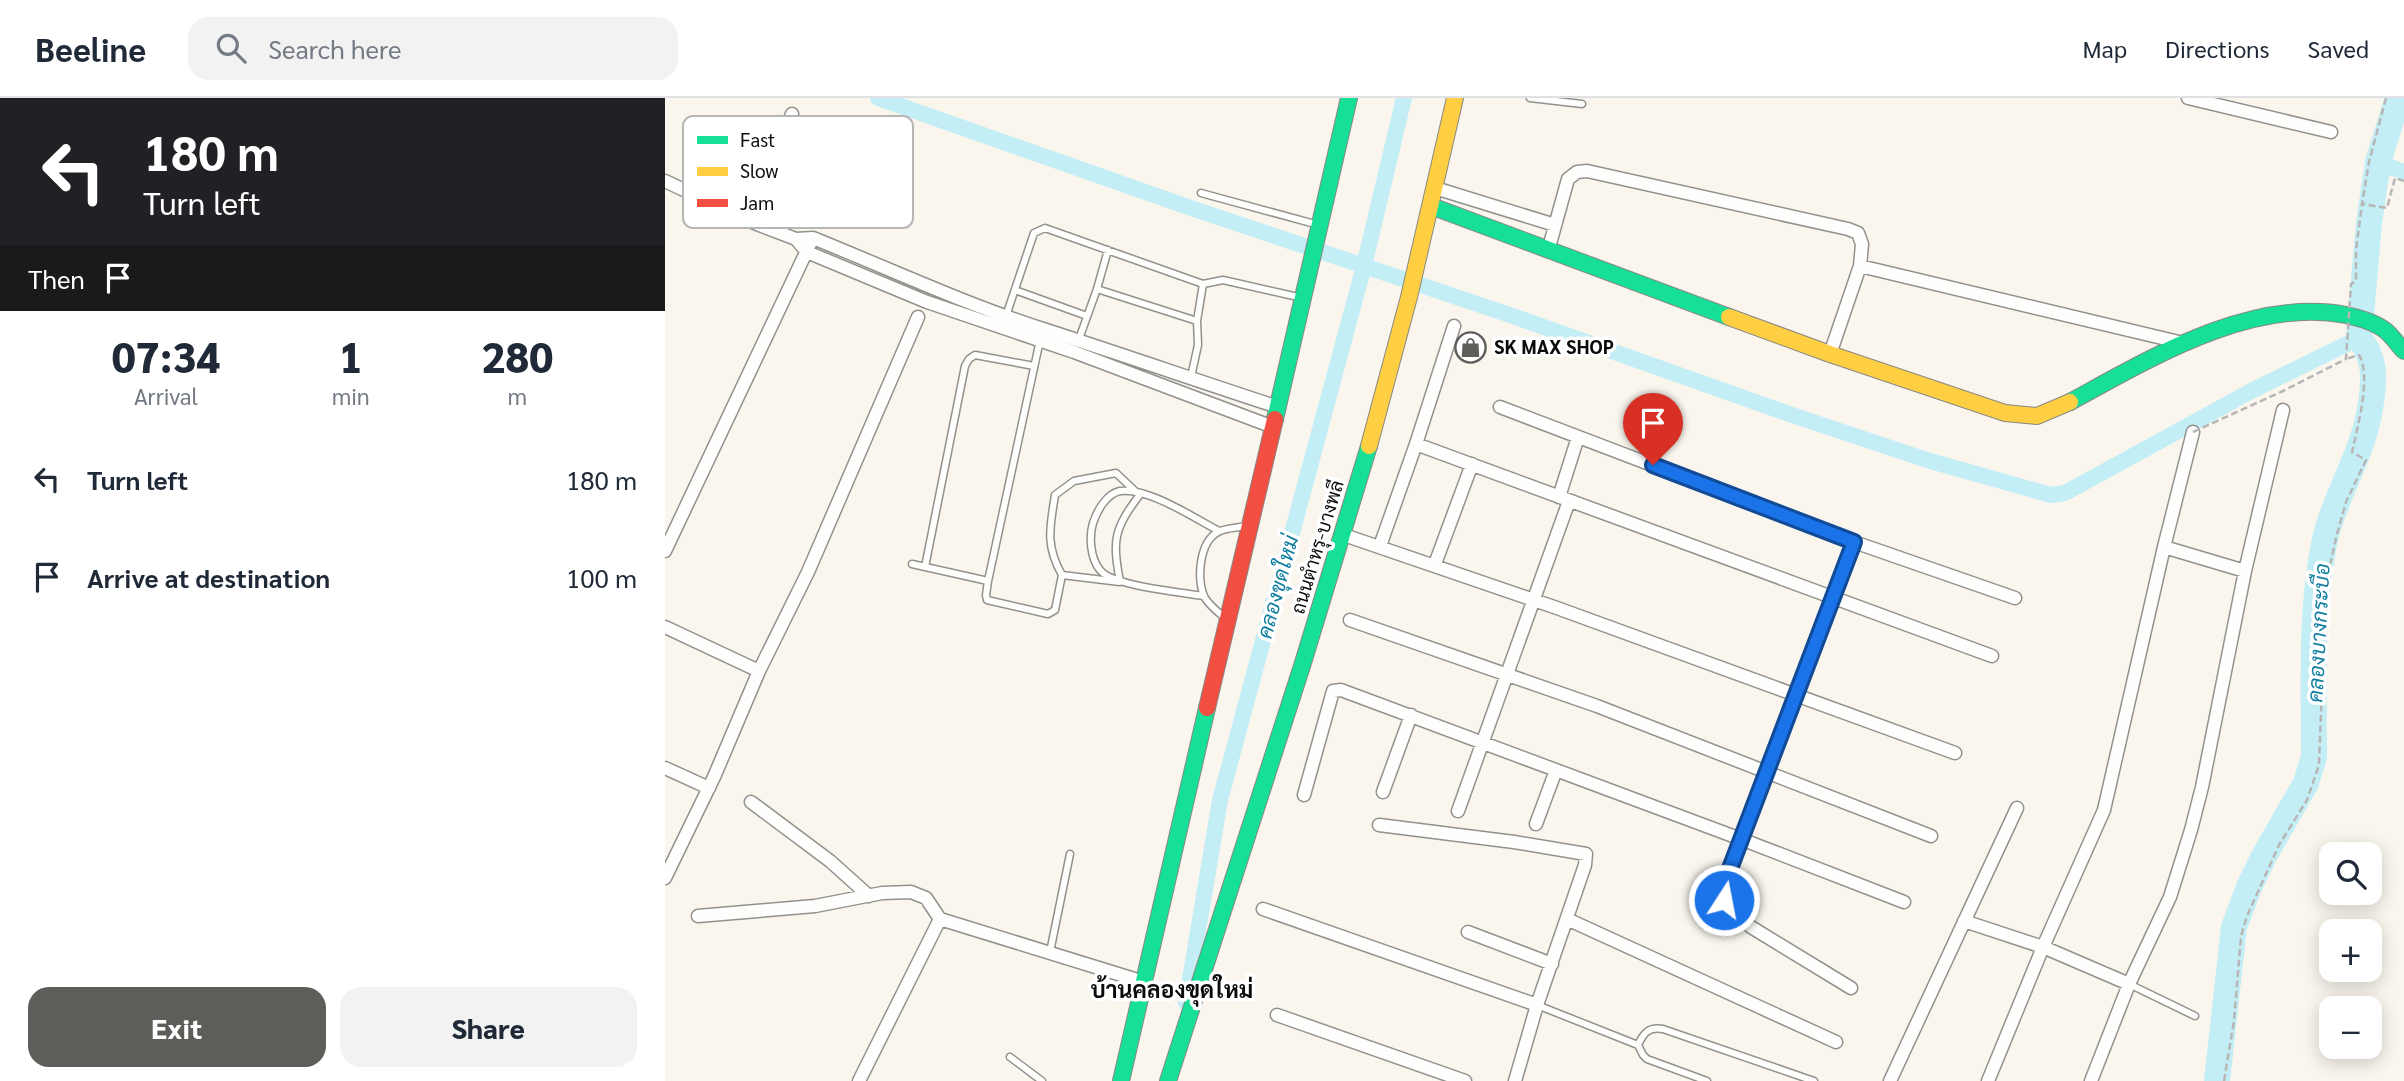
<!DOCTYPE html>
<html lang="en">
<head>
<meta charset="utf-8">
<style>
  :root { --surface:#fff; --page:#f2f2f3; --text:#1f2937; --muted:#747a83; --line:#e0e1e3; --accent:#5f5d5a }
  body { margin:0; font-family:Georgia,Sarabun,serif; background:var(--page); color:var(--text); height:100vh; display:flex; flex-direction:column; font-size:26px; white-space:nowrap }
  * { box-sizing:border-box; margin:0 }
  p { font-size:23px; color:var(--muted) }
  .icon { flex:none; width:38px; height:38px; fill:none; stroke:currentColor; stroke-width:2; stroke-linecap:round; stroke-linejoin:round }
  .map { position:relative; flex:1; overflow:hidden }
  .side { display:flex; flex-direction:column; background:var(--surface); width:665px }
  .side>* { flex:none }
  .banner { background:#202124; color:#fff; overflow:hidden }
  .fabs { position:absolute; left:1654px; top:744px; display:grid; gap:14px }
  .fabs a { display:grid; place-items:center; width:63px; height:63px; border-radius:14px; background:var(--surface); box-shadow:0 4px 18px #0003; font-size:35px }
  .pin { position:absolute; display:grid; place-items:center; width:60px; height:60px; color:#fff; margin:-72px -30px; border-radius:50% 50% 50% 0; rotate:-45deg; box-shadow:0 0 7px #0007 }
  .pin .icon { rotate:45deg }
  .me { position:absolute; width:77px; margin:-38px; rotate:11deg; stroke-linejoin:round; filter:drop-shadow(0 0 5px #0008) }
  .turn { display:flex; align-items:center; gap:24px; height:147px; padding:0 28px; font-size:32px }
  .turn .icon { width:91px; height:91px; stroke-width:2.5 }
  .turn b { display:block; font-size:49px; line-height:60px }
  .then { display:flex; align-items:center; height:66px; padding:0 28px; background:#0003; gap:14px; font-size:26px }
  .eta { display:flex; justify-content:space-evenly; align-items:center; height:119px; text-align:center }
  .eta b { font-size:42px; font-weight:800; line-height:49px }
  .cta { display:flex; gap:14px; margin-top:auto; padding:14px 28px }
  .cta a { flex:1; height:80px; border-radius:21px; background:var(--accent); color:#fff; font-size:28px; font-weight:800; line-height:80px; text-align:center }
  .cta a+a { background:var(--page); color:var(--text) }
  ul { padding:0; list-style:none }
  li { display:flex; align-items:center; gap:21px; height:98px; padding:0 28px }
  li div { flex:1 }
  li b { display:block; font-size:26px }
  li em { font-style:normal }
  header { display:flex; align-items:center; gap:42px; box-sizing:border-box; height:98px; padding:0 35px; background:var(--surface); border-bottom:2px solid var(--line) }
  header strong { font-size:33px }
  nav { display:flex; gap:38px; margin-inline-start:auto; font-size:24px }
  .search { width:490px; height:63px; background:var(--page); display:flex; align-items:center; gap:18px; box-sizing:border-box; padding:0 24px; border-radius:21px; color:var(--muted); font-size:26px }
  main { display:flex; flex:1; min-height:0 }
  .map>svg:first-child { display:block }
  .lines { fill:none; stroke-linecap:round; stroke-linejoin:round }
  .canal { stroke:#c3eef5; stroke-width:16 }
  .river { stroke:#c3eef5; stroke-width:26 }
  .lane-casing { stroke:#93918d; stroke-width:9 }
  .street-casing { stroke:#93918d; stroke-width:15 }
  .fast-casing { stroke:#898784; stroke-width:18 }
  .slow-casing { stroke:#898784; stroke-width:18 }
  .jam-casing { stroke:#898784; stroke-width:18 }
  .path { stroke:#b7b6b5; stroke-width:2.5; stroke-dasharray:7 3.5; stroke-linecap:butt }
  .lane { stroke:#fefefc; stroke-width:6 }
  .street { stroke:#fefefc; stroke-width:12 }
  .fast { stroke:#16e098; stroke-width:16 }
  .slow { stroke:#ffcf43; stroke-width:16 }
  .jam { stroke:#f24e42; stroke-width:16 }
  .path-bridge { stroke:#b7b6b5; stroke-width:2.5; stroke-dasharray:7 3.5; stroke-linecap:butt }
  .route-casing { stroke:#114b97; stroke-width:18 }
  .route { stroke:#1a73e8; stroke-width:12 }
  .labels { text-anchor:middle; stroke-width:7; stroke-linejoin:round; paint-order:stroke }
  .poi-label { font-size:19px; font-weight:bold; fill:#0b0b0b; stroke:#fff; text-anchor:start }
  .street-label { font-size:19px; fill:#0b0b0b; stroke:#fff }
  .water-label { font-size:21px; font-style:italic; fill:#117ea0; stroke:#fff }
  .quarter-label { font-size:23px; font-weight:bold; fill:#0b0b0b; stroke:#fff }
  .key { fill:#fff; stroke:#b6b6b6; stroke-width:2 }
  .key-label { font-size:19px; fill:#0b0b0b }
</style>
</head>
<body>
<header>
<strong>Beeline</strong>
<div class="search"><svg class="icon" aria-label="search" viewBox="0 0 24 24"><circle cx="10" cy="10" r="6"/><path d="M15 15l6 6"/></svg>Search here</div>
<nav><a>Map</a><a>Directions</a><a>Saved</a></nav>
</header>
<main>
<section class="side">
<div class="banner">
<div class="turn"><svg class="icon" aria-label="left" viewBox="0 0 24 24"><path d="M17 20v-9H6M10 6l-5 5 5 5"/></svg><div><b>180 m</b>Turn left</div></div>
<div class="then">Then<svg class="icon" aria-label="arrive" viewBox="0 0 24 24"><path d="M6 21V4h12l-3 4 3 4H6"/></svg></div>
</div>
<div class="eta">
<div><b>07:34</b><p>Arrival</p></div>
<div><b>1</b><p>min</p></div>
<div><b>280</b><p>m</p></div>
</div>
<ul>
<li><svg class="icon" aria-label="left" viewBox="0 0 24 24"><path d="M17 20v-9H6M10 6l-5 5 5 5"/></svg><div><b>Turn left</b></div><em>180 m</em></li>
<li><svg class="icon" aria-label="arrive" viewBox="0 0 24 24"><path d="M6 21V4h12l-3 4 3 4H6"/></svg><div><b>Arrive at destination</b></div><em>100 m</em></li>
</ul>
<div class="cta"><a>Exit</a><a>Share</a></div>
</section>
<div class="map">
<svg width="1739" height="983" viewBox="0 0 1739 983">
  <rect width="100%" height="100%" fill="#faf6ee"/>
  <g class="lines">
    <!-- canal -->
    <path class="canal" d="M213,0L526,110L845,217L1127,317L1262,362L1386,397L1400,395L1588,292L1694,240
      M1713,64L1739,74
      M521,905L555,702L699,168L739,0"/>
    <!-- river -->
    <path class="river" d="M1552,983L1569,829L1584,789L1599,758L1641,685L1649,659C1649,588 1645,512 1660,441C1670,398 1696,359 1704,316C1709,289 1713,262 1694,240L1704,125L1713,64L1733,0"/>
    <defs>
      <path id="lane" d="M865,0L917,6
        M536,95L650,126
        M432,191L443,152
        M350,192L422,218
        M341,218L369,135L380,130L538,186
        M414,241L432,191L532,223L538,186L558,182L633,199
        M375,242L323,483L321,497L322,502L383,516L390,512L397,477L455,484C447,440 449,431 476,395
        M526,279L533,247L532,223
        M247,466L323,483
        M260,469L300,268L304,261L310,257L369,268
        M397,477C380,447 385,429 390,397L409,383L451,375L470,393
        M538,498C516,494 447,488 435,472C425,460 424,438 428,425C432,413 441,396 455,393C483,389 529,420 554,433
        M560,520C553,514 545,508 540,500C531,483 534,444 553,434C560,430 572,430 580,428
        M385,854L405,756
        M1464,886L1530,918
        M872,907L973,947C979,934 984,929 998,931L1149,983
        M973,947L978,957L982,961L1042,983
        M345,959L377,983"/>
      <path id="street" d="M1523,0L1666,34
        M115,47L159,60L170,76
        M0,83L84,123L131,141L148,140C225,171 302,207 381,232C459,257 536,284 613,309
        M770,90L890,127
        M84,123L127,16
        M131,141L142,154L262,204L409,254L608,329
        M883,153L903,81L912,74L922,73L1183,131L1193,135L1197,146L1195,168L1165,256
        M1195,168L1518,245
        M835,309L1189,444L1350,500
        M751,346L1327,558
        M894,399L913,339
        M679,437L892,510L1290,655
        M715,448L751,346L789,228
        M1499,449L1580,473
        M0,453L145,146
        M770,466L807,366
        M685,522L932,608L1266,738
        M0,529L94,573
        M0,670L44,690
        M718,694L746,617
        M639,697L668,593L676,592L1076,741L1239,804
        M86,704L165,763L204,798
        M793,713L904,403
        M871,726L891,672
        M714,727L849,744L921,756L920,767L872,907L850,983
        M0,780L49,679L94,573L143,474L253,219
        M598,811L872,907
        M33,818L150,808L217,795L246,794L261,800L275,821
        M902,821L1171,944
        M1299,823L1378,849L1464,886
        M803,834L887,866
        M1186,890L1086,829L1067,813L1059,802L1058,789L1189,444
        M612,917L800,983
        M194,983L275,821L479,884
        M1225,983L1352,710
        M1323,983L1378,849L1439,712L1499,449L1528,334
        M1426,983L1464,886L1505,799L1526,732L1537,689L1580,473L1618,312"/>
      <path id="fast" d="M766,108L1064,219
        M1405,304C1486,260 1586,199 1681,217C1695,220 1710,224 1721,233C1728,239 1733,247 1739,253
        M610,321L684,0
        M456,983L542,610
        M503,983L637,568L704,348"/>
      <path id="slow" d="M1064,219L1165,256L1340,315L1372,318L1405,304
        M704,348L744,199L790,0"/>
      <path id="jam" d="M542,610L610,321"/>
    </defs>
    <!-- lane casing -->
    <use href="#lane" class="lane-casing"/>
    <!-- street casing -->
    <use href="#street" class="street-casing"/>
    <!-- fast casing -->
    <use href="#fast" class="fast-casing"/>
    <!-- slow casing -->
    <use href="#slow" class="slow-casing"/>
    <!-- jam casing -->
    <use href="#jam" class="jam-casing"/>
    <!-- path -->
    <path class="path" d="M1721,0L1704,64L1697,106L1722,110L1730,80L1739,83
      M1559,983L1569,923L1576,838L1582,818L1614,747L1642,702L1654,667L1661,485L1672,436L1681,404L1701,362L1687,354C1692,331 1707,278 1694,257L1681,261"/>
    <!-- lane -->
    <use href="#lane" class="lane"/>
    <!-- street -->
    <use href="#street" class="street"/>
    <!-- fast -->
    <use href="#fast" class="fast"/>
    <!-- slow -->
    <use href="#slow" class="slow"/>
    <!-- jam -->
    <use href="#jam" class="jam"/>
    <!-- path-bridge -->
    <path class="path-bridge" d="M1528,334L1618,293L1681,261L1686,186L1691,183V152L1697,106"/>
  </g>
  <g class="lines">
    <defs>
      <path id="route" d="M988,367L1189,444L1058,789L1059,802"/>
    </defs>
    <!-- route casing -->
    <use href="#route" class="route-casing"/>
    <!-- route -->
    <use href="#route" class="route"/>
  </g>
  <!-- icons -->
  <defs>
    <symbol id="shop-ring" viewBox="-11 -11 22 22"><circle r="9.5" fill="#fff" stroke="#5f5d5a" stroke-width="1.5"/><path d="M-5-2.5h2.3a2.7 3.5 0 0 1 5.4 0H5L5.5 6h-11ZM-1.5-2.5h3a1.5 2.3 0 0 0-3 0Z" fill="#5f5d5a"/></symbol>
  </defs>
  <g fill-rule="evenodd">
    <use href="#shop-ring" x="788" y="232" width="35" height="35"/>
  </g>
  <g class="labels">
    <!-- poi labels -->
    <g class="poi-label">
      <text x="829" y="256">SK MAX SHOP</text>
    </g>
    <!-- street labels -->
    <g class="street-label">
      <text transform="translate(652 449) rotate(-73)" y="7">ถนนตำหรุ-บางพลี</text>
    </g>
    <!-- water labels -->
    <g class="water-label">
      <text transform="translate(613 489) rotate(-75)" y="7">คลองขุดใหม่</text>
      <text transform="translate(1654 535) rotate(-87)" y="7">คลองบางกระบือ</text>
    </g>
    <!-- quarter labels -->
    <g class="quarter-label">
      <text x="507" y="900">บ้านคลองขุดใหม่</text>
    </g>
  </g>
  <!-- legend -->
  <rect x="18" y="18" width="230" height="112" rx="10" class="key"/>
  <rect x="32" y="38" width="31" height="8" fill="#16e098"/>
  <rect x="32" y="69" width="31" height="9" fill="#ffcf43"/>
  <rect x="32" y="101" width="31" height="8" fill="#f24e42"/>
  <g class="key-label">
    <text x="75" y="49">Fast</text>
    <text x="75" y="80">Slow</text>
    <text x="75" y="112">Jam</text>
  </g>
</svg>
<div class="fabs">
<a><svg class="icon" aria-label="search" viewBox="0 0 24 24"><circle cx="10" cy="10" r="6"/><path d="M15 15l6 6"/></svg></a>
<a>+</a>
<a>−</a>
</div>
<div class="pin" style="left:988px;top:367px;background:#d93025"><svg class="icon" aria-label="arrive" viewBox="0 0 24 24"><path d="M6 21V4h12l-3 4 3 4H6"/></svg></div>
<svg class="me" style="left:1059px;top:802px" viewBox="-20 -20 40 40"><circle r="17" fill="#1a73e8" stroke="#fff" stroke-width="3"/><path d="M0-11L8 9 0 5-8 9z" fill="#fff"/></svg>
</div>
</main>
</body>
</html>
